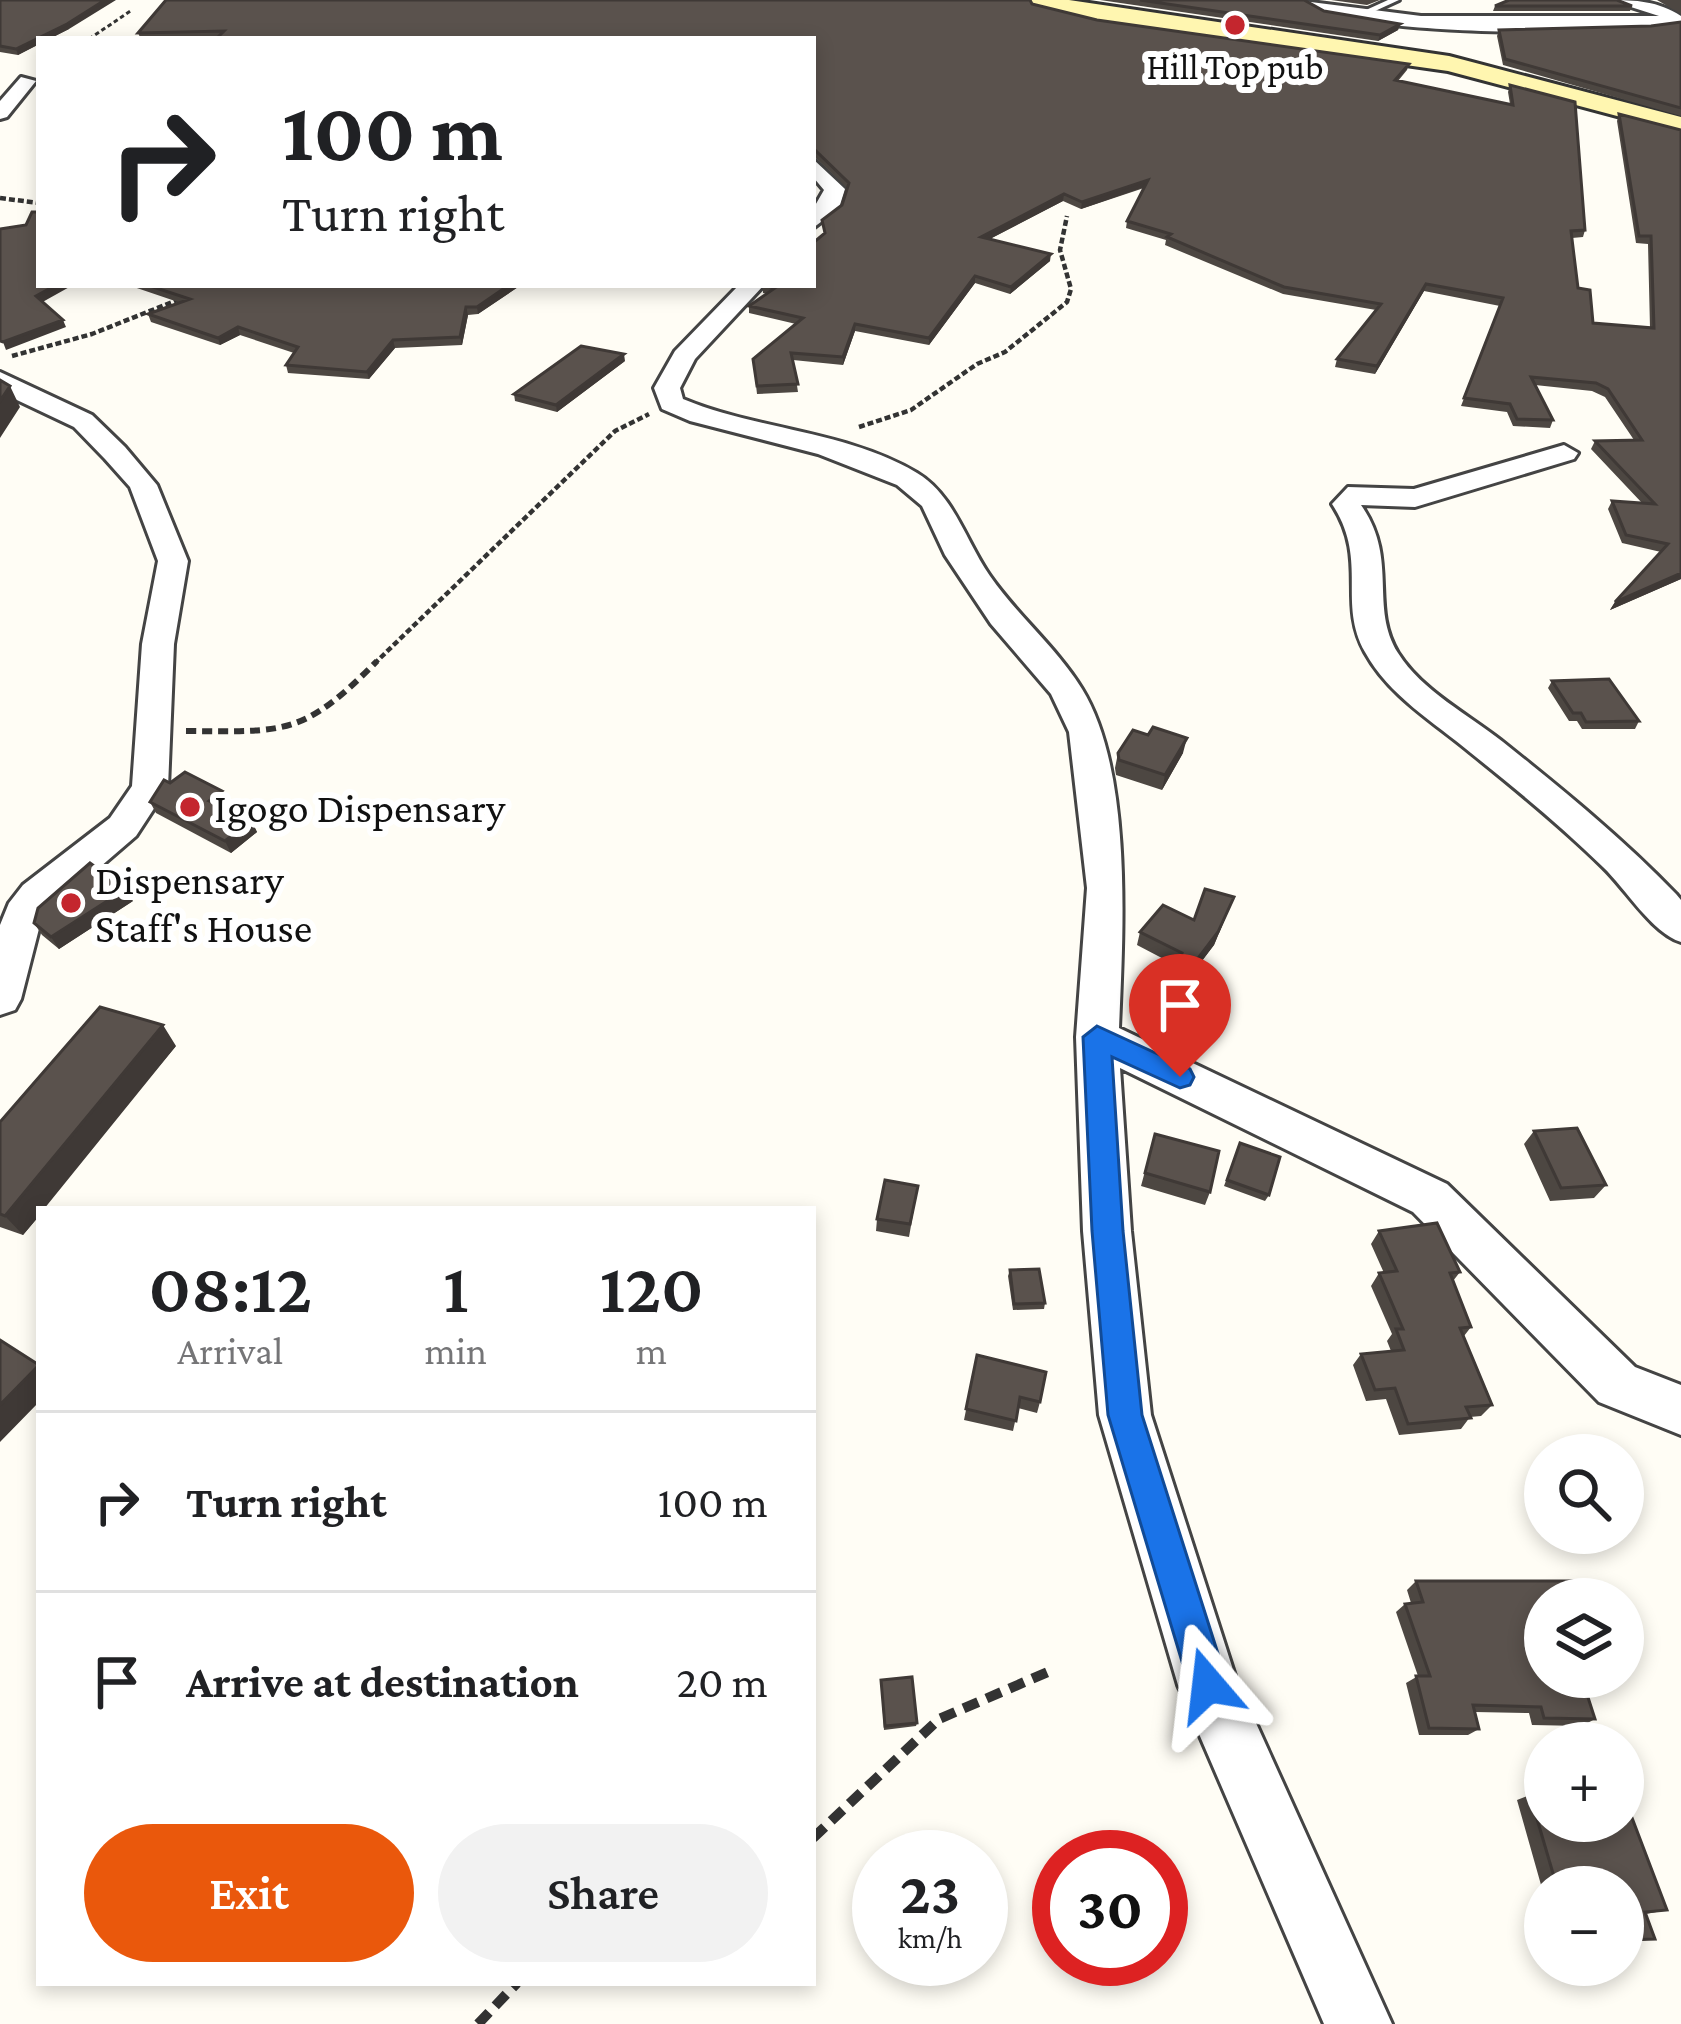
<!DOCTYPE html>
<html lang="en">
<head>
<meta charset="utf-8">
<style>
  :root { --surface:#fff; --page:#f2f2f2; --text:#202124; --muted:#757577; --line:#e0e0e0; --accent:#ea580c }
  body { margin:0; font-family:"Crimson Pro",serif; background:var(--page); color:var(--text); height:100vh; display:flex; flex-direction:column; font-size:45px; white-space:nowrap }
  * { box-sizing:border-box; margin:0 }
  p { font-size:39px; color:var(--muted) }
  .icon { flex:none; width:66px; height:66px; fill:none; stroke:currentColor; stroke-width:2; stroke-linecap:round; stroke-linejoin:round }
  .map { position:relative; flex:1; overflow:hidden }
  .drawer { position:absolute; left:36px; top:1206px; width:780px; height:780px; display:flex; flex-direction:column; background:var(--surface); border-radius:0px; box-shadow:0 6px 18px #0003 }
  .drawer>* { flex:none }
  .top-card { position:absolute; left:36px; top:36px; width:780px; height:252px; border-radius:0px; box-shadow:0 6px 18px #0003; background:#fff; color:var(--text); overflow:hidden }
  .fabs { position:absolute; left:1524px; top:1434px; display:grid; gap:24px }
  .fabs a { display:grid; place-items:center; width:120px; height:120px; border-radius:50%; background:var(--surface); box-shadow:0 6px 18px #0003; font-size:60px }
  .speed { position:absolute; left:852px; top:1830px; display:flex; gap:24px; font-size:60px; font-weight:700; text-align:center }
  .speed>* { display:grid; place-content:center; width:156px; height:156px; border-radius:50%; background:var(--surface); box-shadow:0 6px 18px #0003; line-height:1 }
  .speed small { font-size:30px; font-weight:400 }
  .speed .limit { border:18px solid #d22; background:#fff; color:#111 }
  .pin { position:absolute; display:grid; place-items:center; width:102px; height:102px; color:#fff; margin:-123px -51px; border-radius:50% 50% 50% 0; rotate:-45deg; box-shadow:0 0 12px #0007 }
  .pin .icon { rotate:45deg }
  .me { position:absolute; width:132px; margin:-66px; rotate:343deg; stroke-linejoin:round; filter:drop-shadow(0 0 9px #0008) }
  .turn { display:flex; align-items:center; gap:42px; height:252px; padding:0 48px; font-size:54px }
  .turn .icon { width:156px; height:156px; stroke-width:2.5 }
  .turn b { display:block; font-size:84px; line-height:102px }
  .eta { display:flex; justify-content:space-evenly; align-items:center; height:204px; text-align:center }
  .eta b { font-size:72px; font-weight:600; line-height:84px }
  .action { display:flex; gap:24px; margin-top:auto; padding:24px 48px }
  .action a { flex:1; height:138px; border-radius:72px; background:var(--accent); color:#fff; font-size:48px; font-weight:600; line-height:138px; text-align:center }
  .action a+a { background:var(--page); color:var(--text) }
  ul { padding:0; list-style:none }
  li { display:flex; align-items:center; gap:36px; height:180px; padding:0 48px; border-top:3px solid var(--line) }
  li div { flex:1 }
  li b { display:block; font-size:45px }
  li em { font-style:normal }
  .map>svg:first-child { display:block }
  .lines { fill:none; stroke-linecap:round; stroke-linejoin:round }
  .service-casing { stroke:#444; stroke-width:6 }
  .minor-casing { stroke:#444; stroke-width:6 }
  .secondary-casing { stroke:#333; stroke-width:6 }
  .path-far3 { stroke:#333; stroke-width:3; stroke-dasharray:4.5 3; stroke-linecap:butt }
  .path-far2 { stroke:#333; stroke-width:4.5; stroke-dasharray:6 3; stroke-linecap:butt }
  .path-far1 { stroke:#333; stroke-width:6; stroke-dasharray:10 6; stroke-linecap:butt }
  .path { stroke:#333; stroke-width:10; stroke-dasharray:16 9; stroke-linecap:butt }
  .service { fill:#fff; fill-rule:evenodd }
  .minor { fill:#fff; fill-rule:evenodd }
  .secondary { fill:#fff6b0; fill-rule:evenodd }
  .wall { fill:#4d4742 }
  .shaded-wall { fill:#3f3936 }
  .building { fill:#5a524d; stroke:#3f3936; stroke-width:3 }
  .route { fill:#1a73e8; stroke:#114b97; stroke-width:3 }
  .poi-dot { fill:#c4262e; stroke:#fff; stroke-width:4.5 }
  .labels { text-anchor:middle; stroke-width:12; stroke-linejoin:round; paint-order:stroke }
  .far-poi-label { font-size:36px; fill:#111; stroke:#fff }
  .poi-label { font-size:42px; fill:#111; stroke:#fff; text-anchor:start }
</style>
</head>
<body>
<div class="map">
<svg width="1681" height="2024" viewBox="0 0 1681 2024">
  <rect width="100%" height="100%" fill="#fffdf5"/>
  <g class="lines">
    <defs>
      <path id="service" d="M1388,0H1399L1362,17L1355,15Z"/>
      <path id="minor" d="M1295,0L1421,16H1659L1609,0C1636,0 1658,1 1681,16V23C1615,37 1345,38 1295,0Z
        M21,77L36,81L7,117L0,119V101Z
        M813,159L845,189L839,208L813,228V209L824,190L813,177Z
        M739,285H764L695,359L680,388L683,399C757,430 847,431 917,473C954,495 966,542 990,576C1017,615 1057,648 1082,689C1133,772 1123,932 1119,1028L1447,1184L1635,1367L1681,1385V1435L1599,1402L1413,1212L1120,1068L1131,1231L1151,1415L1236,1679L1392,2024H1324L1178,1685L1099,1415L1083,1231L1076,1037L1087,888L1069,732L1051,694L991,624L945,555L922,506L897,485L818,454L690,421L662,409L654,388L675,351Z
        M0,372L92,415L125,447L157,485L188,561L174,644L168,787L136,836L42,917L21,999L15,1010L0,1015V925L9,903L23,885L110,818L132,786L142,644L158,561L130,487L105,459L74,427L0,392Z
        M1564,445L1578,453L1574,459L1415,507L1361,505C1399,559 1369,606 1398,653C1422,691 1469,715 1503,742C1563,790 1622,838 1676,894L1681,900V942C1652,933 1626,889 1603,867C1561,826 1516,789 1471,753C1434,722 1389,696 1365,652C1337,602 1369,560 1332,504L1348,487L1414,489Z"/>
      <path id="secondary" d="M1030,0H1069L1449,56L1681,117V133L1448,71L1097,21L1033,5Z"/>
    </defs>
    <!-- service casing -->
    <use href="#service" class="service-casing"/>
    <!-- minor casing -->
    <use href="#minor" class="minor-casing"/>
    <!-- secondary casing -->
    <use href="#secondary" class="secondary-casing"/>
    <!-- path-far3 -->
    <path class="path-far3" d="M89,39L132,10"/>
    <!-- path-far2 -->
    <path class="path-far2" d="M0,198L39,203
      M12,356L92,334L185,297
      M859,427L911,410L977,364L1005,352L1067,302L1071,289L1060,250L1067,216
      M374,664L615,431L649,414"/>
    <!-- path-far1 -->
    <path class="path-far1" d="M186,731C287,732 304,735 377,661"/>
    <!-- path -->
    <path class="path" d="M813,1838L939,1719L1050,1671
      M478,2024L517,1983"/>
    <!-- service -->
    <use href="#service" class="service"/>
    <!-- minor -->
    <use href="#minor" class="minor"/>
    <!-- secondary -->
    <use href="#secondary" class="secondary"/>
  </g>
  <!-- wall -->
  <path class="wall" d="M0,0L69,29L18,55L0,52Z
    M1100,0H1304L1324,11L1400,24L1398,30L1378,41Z
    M1331,0H1380L1367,5Z
    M1657,0H1681V14Z
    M1032,4L1097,20L1409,64L1407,70L1398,81L1510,104L1508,92L1510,85L1585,230L1583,237L1572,238L1578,288L1593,323L1650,328L1648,244L1636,243L1617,121L1619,114L1681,130V579L1610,610L1615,602L1661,552L1622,543L1608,509L1612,501L1642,503L1591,449L1595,441L1634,440L1605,397L1592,391L1535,385L1553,420L1550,428L1513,426L1507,412L1461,406L1500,306L1424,291L1375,374L1335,367L1337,359L1376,310L1283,294L1165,245L1166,240L1126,228L1127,221L1144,188L1081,209L1063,201L990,239L1050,261L1010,294L975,283L929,345L855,331L843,365L793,360L798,392L757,394L753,359L796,324L749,313V306L767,294L763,293V285L824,234L822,220L842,205L848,189L813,155V39L218,37L141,39L138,33Z
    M1495,6H1632L1630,11H1493Z
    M1681,22V116L1503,65L1497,36L1499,30L1651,26Z
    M128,285H521L478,314L468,315L462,345L395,348L369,379L288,373L286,365L294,353L240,335L220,345L151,322L148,314L181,303Z
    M625,361L557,412L515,401L514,394Z
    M1552,681L1639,721L1635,729H1582L1577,721H1569L1548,688Z
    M1148,735L1183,753L1162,790L1116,775L1115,768L1118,753Z
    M170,783L222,791L228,803L223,807L251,820L257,832L231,853L156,813L150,802Z
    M1234,897L1214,945L1173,999L1167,996L1177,966L1137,945L1140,932L1194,920Z
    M133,901L59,949L42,935L34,923Z
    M176,1046L39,1209V1216L23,1235L0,1227V1122Z
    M1534,1131L1606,1185L1594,1198L1550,1201L1524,1144Z
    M1155,1134L1210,1192L1205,1205L1141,1186Z
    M1240,1143L1269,1195L1265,1201L1224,1186Z
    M918,1186L909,1237L876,1231L877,1219Z
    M1379,1231L1460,1272L1453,1281L1471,1327L1464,1336L1492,1405L1481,1416L1470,1417L1461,1429L1399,1435L1386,1399L1366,1401L1353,1365L1361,1354L1391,1351L1387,1341L1392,1334L1371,1286L1379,1273H1384L1371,1244Z
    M1010,1270L1045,1303L1044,1309L1013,1310L1008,1276Z
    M977,1355L1040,1402L1037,1413L1018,1408L1013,1431L964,1420Z
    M1416,1581L1609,1685L1596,1692H1586L1595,1719L1582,1726L1532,1725L1529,1713L1475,1712L1479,1729L1468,1735H1419L1406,1683L1418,1676L1396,1612L1405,1604L1411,1603L1407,1590Z
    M881,1684L917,1723L916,1726L884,1730Z
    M1530,1795L1667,1910L1646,1914L1655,1939L1623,1943V1887H1545V1899L1517,1800Z"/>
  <!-- shaded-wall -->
  <path class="shaded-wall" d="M105,0H116L69,29L49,39H39V44L18,55L16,49Z
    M1400,24L1398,30L1378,41L1380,35Z
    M1148,180L1147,186L1081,209L1082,202Z
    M1064,194L1063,201L980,244L981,237Z
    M1051,254L1050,261L1010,294L1011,287Z
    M975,276V283L929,345V338Z
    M1426,284L1424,291L1375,374L1377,366Z
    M56,285H73L39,304L36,296Z
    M509,285H521L478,314L477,307Z
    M466,307L468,315L462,345L460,337Z
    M63,320L66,327L6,350L3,342Z
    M855,324V331L843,365V357Z
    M238,327L240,335L220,345L218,338Z
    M393,340L395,348L369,379L367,372Z
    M624,354L625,361L557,412L556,405Z
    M10,386L20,407L0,438V401Z
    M1681,573V579L1610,610L1615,602Z
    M1187,738L1183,753L1162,790L1165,775Z
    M222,791L228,803L215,812L209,801Z
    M251,820L257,832L231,853L225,841Z
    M126,889L133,901L59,949L51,937Z
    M1234,897L1214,945L1173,999L1177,986Z
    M163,1025L176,1046L44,1209H39V1216L23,1235L5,1216Z
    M39,1366V1402L0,1442V1405Z"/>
  <!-- building -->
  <path class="building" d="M0,0H105L67,24L16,49L0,46Z
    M166,0H1030L1032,4L1097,20L1409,64L1395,80L1513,105L1510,85L1575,102L1585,230L1571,231L1578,288L1590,290L1593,323L1654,328L1651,236H1639L1619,114L1681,130V573L1615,602L1668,544L1626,535L1612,501L1655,504L1595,441L1642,440L1608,389L1596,383L1531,377L1553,420L1517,419L1510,404L1464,398L1503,298L1426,284L1377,366L1337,359L1381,304L1284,287L1167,237L1171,234L1127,221L1148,180L1082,202L1064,194L981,237L1051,254L1011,287L975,276L929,338L855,324L843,357L791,353L798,384L757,386L753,359L803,318L749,306L775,288L763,285H813V243L825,233L822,220L842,205L849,183L813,148V39H216L224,31L138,33Z
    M1140,0H1304L1324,11L1400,24L1380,35Z
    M1509,0H1617L1632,6H1495Z
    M1681,22V108L1505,59L1499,30L1651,26Z
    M32,212H39V285H56L36,296L63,320L3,342L0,341V229L26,225Z
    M147,285H509L477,307H466L460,337L393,340L367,372L286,365L298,347L238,327L218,338L148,314L190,299Z
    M581,346L624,354L556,405L514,394Z
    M0,380L10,386L0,401Z
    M1609,679L1639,721L1586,722L1581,713H1573L1552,681Z
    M1153,727L1187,738L1165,775L1119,760L1118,753L1133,730L1148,735Z
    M185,772L222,791L209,801L251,820L225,841L150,802L164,780L170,783Z
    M90,863L126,889L51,937L34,923L38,908Z
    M1205,889L1234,897L1218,932L1177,986L1171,983L1182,953L1140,932L1163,905L1194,920Z
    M100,1007L163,1025L5,1216L0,1214V1122Z
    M1577,1128L1606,1185L1561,1188L1534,1131Z
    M1155,1134L1219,1151L1210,1192L1145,1173Z
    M1240,1143L1280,1157L1269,1195L1227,1180Z
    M885,1180L918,1186L910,1224L877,1219Z
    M1437,1223L1460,1272L1450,1273L1471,1327L1460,1328L1492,1405L1466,1407L1471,1418L1408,1424L1395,1388L1375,1390L1361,1354L1404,1350L1396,1329H1403L1379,1273L1397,1271L1379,1231Z
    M1039,1269L1045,1303L1014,1304L1010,1270Z
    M0,1340L39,1365L0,1405Z
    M977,1355L1046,1372L1040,1402L1020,1397L1016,1421L966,1409Z
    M1416,1581H1575L1581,1599H1545V1677H1606L1609,1685H1584L1595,1719L1544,1718L1541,1707L1473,1705L1479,1729L1429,1728L1416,1676H1430L1405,1604L1423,1602Z
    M912,1677L917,1723L885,1726L881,1680Z
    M1545,1794V1821H1623V1811L1629,1810L1667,1910L1645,1912L1655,1939L1623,1940V1887H1557L1530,1795Z"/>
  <!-- route -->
  <path class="route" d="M1097,1026L1190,1069L1194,1077L1190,1085L1180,1088L1112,1057L1123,1231L1142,1415L1228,1685L1222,1699L1208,1705L1195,1699L1189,1685L1108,1415L1092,1231L1083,1037Z"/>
  <!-- markers -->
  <g class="poi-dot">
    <circle cx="1235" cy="25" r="12"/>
    <circle cx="190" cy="807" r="12"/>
    <circle cx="71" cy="903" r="12"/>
  </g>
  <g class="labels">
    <!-- far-poi labels -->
    <g class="far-poi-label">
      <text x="1235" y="79">Hill Top pub</text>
    </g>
    <!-- poi labels -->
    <g class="poi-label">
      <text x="214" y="822">Igogo Dispensary</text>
      <text x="95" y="894">Dispensary<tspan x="95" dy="48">Staff's House</tspan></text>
    </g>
  </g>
</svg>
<div class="fabs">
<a><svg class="icon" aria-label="search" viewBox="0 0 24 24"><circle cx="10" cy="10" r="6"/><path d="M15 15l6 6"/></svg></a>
<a><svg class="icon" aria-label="layers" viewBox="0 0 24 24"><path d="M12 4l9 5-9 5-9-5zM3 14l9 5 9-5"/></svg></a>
<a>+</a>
<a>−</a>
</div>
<div class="speed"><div>23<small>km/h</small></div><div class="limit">30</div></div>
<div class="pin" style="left:1180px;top:1077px;background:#d93025"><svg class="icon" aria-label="arrive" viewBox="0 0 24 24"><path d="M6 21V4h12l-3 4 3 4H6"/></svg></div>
<svg class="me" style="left:1208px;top:1685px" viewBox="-20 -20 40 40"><path d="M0-17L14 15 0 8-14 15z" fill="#1a73e8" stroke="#fff" stroke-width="4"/></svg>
<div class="top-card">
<div class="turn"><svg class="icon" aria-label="right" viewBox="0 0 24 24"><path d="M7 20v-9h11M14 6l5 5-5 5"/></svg><div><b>100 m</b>Turn right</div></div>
</div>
<section class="drawer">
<div class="eta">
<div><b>08:12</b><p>Arrival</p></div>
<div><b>1</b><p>min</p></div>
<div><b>120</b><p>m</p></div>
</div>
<ul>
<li><svg class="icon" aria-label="right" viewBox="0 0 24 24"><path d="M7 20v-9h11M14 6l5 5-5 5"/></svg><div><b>Turn right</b></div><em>100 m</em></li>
<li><svg class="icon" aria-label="arrive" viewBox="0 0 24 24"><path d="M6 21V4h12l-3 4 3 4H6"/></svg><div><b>Arrive at destination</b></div><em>20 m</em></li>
</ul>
<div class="action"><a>Exit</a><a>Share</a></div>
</section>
</div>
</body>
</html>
